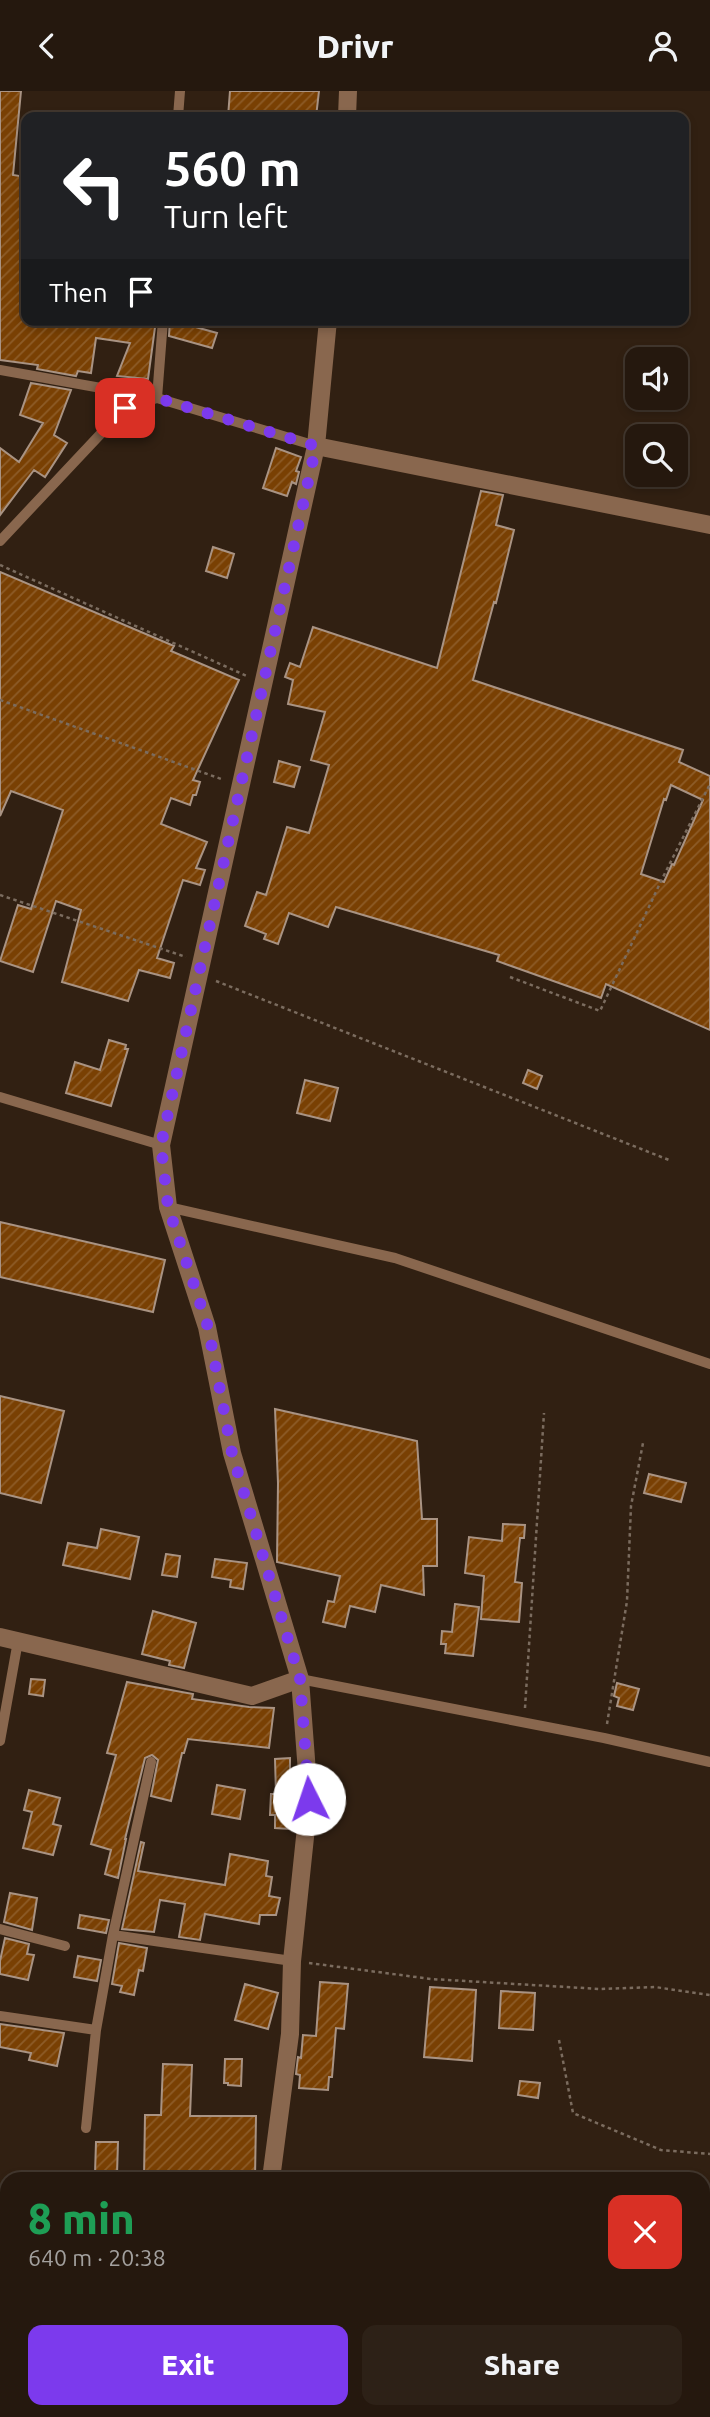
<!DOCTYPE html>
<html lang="en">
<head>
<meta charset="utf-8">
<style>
  :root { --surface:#25180e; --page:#2d2117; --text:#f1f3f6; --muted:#a3a09e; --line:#42372e; --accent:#7c3aed }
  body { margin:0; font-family:Ubuntu,sans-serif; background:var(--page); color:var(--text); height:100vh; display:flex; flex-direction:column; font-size:26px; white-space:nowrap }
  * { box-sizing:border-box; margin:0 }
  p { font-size:23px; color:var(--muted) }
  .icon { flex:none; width:38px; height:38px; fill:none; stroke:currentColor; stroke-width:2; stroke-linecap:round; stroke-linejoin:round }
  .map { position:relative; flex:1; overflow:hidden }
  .drawer { position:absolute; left:0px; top:2081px; width:710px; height:247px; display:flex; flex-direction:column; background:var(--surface); border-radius:21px 21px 0 0; box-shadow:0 4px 10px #0003,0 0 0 2px var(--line) }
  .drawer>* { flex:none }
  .banner { position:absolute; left:21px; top:21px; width:668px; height:214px; border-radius:14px; box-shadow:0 4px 10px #0003,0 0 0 2px var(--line); background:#202124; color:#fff; overflow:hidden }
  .controls { position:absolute; left:625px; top:256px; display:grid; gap:14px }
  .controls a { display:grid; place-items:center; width:63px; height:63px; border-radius:14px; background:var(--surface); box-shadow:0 4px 10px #0003,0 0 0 2px var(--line); font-size:35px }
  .pin { position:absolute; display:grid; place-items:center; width:60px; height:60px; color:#fff; margin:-30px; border-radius:14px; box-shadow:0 4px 10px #0006 }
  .me { position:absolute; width:77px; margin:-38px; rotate:356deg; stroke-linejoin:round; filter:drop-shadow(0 0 5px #0008) }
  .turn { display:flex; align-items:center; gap:24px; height:147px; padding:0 28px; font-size:32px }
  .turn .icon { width:91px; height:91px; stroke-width:2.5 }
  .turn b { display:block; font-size:49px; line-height:60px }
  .then { display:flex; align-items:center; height:66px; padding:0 28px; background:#0003; gap:14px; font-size:26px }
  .round { display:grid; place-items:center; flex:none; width:74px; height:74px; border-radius:14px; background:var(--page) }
  .overview { display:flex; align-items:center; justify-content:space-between; height:119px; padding:0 28px }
  h1 { font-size:42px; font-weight:800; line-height:52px; color:#1e9e55 }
  .action { display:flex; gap:14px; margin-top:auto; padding:14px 28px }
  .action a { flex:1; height:80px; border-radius:14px; background:var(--accent); color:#fff; font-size:28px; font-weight:800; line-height:80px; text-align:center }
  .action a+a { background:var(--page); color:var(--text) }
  header { display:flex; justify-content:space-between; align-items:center; height:91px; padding:0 28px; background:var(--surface); font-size:32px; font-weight:800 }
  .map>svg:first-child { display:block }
  .building { fill:url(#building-hatch); stroke:#a99383; stroke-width:2; fill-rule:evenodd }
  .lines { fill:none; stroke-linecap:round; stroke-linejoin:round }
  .path { stroke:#7b6c5f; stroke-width:2.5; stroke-dasharray:3.5 3.5; stroke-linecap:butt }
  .lane { stroke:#89674e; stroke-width:10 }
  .street { stroke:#89674e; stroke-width:18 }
  .route { stroke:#7c3aed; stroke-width:12; stroke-dasharray:0 21.6 }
</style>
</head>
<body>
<header><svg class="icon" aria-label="back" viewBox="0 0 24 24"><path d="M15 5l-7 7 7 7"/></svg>Drivr<svg class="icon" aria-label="person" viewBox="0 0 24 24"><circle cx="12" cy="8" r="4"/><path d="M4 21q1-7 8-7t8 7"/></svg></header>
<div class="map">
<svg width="710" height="2326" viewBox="0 0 710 2326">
  <defs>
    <pattern id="building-hatch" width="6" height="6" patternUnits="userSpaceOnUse" patternTransform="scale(1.75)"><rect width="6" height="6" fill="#794003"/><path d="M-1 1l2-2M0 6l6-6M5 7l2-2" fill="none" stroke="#8d5c28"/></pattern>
  </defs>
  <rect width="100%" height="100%" fill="#312012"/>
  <!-- building -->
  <path class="building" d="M0,0H21L13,84L26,86V229H156L148,288L117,285L130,252L96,247L91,282L78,280L76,285L37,278L38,274L0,269Z
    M230,0H319L316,26H228Z
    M170,229L217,242L212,257L169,245Z
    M31,292L71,299L54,344L67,352L45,386L34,379L0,424V357L19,371L43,332L20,324Z
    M276,357L301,366L296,380L299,381L296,393L292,391L287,405L263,397Z
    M481,400L503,404L496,434L514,439L496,512L494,511L473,589L683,659L679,671L710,685V939L606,893L601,907L497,870L499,864L336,816L328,836L289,822L278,853L264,848L266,843L245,835L257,801L266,804L287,736L309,742L329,674L311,669L325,621L288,613L293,589L285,586L290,572L300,576L313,536L437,577ZM671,694L703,709L674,774L672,773L664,791L641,783L664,708L666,709Z
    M213,456L234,463L227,487L206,480Z
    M0,481L174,555L171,560L239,589L193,689L200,691L196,704H193L190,714L171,707L161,733L207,751L196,777L205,779L200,794L183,789L157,867L174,872L170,887L139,879L128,910L62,891L81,819L56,810L33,881L0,870L18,814L31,818L63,719L11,700L0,725Z
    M279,670L300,676L294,696L274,691Z
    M109,949L126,954L125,958H128L111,1015L66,1002L75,971L100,979Z
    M528,979L542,985L537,998L523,992Z
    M305,989L338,997L330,1030L297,1022Z
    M0,1131L165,1169L153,1221L0,1186Z
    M0,1305L64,1320L41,1412L0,1402Z
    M275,1318L417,1350L422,1428H437V1475H423L424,1504L381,1494L375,1521L350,1515L345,1536L323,1531L328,1510L334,1511L340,1485L277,1471L278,1392Z
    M649,1383L686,1392L681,1411L644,1402Z
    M503,1433L525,1434L524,1447H520L515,1491L522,1492L519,1531L481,1528L484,1485L465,1482L469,1446L502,1450Z
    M101,1438L139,1446L130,1488L63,1474L68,1452L97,1457Z
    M166,1463L180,1465L177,1486L162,1484Z
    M215,1468L247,1472L243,1498L230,1496L231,1489L212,1486Z
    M455,1513L479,1516L473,1565L445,1562L446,1553H441L442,1540L452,1541Z
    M153,1520L196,1532L184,1577L169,1574L170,1570L142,1563Z
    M31,1588L45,1589L43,1605L29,1603Z
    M127,1591L193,1603L192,1608L249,1616L274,1617L269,1657L188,1648L184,1662H182L171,1710L151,1705L158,1669L152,1664L145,1667L125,1748H126L118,1787L105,1783L111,1759L91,1753L116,1664L107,1662Z
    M617,1592L639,1598L633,1619L617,1615L619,1607L614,1605Z
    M290,1667V1738L275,1737V1724H270L271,1703H276L275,1668Z
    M217,1694L245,1699L240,1728L212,1723Z
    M29,1699L60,1707L53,1733L61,1735L53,1764L23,1757L32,1721L24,1719Z
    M141,1751L144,1752L138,1780L225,1794L230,1763L268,1770L266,1785L272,1786L269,1805L280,1807L276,1824H260L259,1833L205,1823L200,1849L179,1846L185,1813L160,1809L154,1841L122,1838Z
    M10,1802L37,1807L32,1839L4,1831Z
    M80,1824L109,1829L106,1842L78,1837Z
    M5,1847L29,1853L27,1863L34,1864L28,1889L0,1883V1870Z
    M119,1852L147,1857L143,1880L139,1879L134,1904L120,1901L122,1895L112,1893Z
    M78,1865L101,1869L97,1890L74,1886Z
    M320,1891L348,1893L344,1938L336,1937L332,1986H329L328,1999L299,1997L300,1984L296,1983L298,1966L301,1967L303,1944L316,1945Z
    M245,1893L278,1902L268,1938L235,1929Z
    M430,1896L476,1899L472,1970L424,1966Z
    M501,1900L535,1902L533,1939L499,1937Z
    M0,1933L64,1942L57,1975L29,1969L31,1962L0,1956Z
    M225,1968H242L241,1995L228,1994V1992H224Z
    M163,1973L192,1974L190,2025H256L255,2088H144L145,2024H161Z
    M520,1990L540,1992L538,2007L518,2004Z
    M96,2051H118L117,2083H95Z"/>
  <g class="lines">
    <!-- path -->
    <path class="path" d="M0,474L249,586
      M0,609L224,689
      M0,804L186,866
      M510,886L600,920L662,788L710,693
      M216,890L669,1069
      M525,1617L544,1322
      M607,1633L627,1510L631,1415L643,1352
      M309,1872L431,1888L600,1898L655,1896L710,1904
      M559,1949L573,2022L661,2059L710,2063
      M0,2173H7
      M704,2190L710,2191"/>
    <!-- lane -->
    <path class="lane" d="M178,26L180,0
      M0,279L157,307L316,355
      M0,450L125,317L157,307L163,229
      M0,1006L161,1054
      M168,1116L395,1167L710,1273
      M300,1588L604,1647L710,1671
      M0,1650L18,1550
      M0,1838L65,1855
      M113,1844L292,1870
      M0,1925L96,1939
      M86,2037L96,1939L113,1844L151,1671"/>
    <!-- street -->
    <path class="street" d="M347,26L348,0
      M316,355L710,434
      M0,1546L252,1605L300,1588
      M271,2088L290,1943L292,1870L309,1708L300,1588L232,1362L207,1236L168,1116L161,1054L316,355L328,229
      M275,2320V2326"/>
  </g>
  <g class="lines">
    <!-- route -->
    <path class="route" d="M125,317L157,307L316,355L161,1054L168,1116L208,1236L232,1362L300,1588L309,1708"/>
  </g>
</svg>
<div class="controls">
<a><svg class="icon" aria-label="sound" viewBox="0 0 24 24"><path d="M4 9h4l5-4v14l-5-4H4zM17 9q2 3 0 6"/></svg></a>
<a><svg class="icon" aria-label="search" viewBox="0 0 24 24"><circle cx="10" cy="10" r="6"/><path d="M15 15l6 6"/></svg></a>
</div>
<div class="pin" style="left:125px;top:317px;background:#d93025"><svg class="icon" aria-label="arrive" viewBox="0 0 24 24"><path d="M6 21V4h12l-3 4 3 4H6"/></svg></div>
<svg class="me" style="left:309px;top:1708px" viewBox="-20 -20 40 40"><circle r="19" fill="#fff"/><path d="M0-13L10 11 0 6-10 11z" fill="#7c3aed"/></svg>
<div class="banner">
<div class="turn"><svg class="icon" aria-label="left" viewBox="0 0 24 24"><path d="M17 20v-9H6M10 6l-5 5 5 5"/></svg><div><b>560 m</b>Turn left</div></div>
<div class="then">Then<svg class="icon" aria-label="arrive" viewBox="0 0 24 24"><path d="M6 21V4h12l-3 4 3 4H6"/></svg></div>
</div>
<section class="drawer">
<div class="overview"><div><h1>8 min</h1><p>640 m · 20:38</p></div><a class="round" style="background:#d93025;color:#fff"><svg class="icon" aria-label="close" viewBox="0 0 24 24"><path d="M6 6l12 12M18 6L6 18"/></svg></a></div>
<div class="action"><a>Exit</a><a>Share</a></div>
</section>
</div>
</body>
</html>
